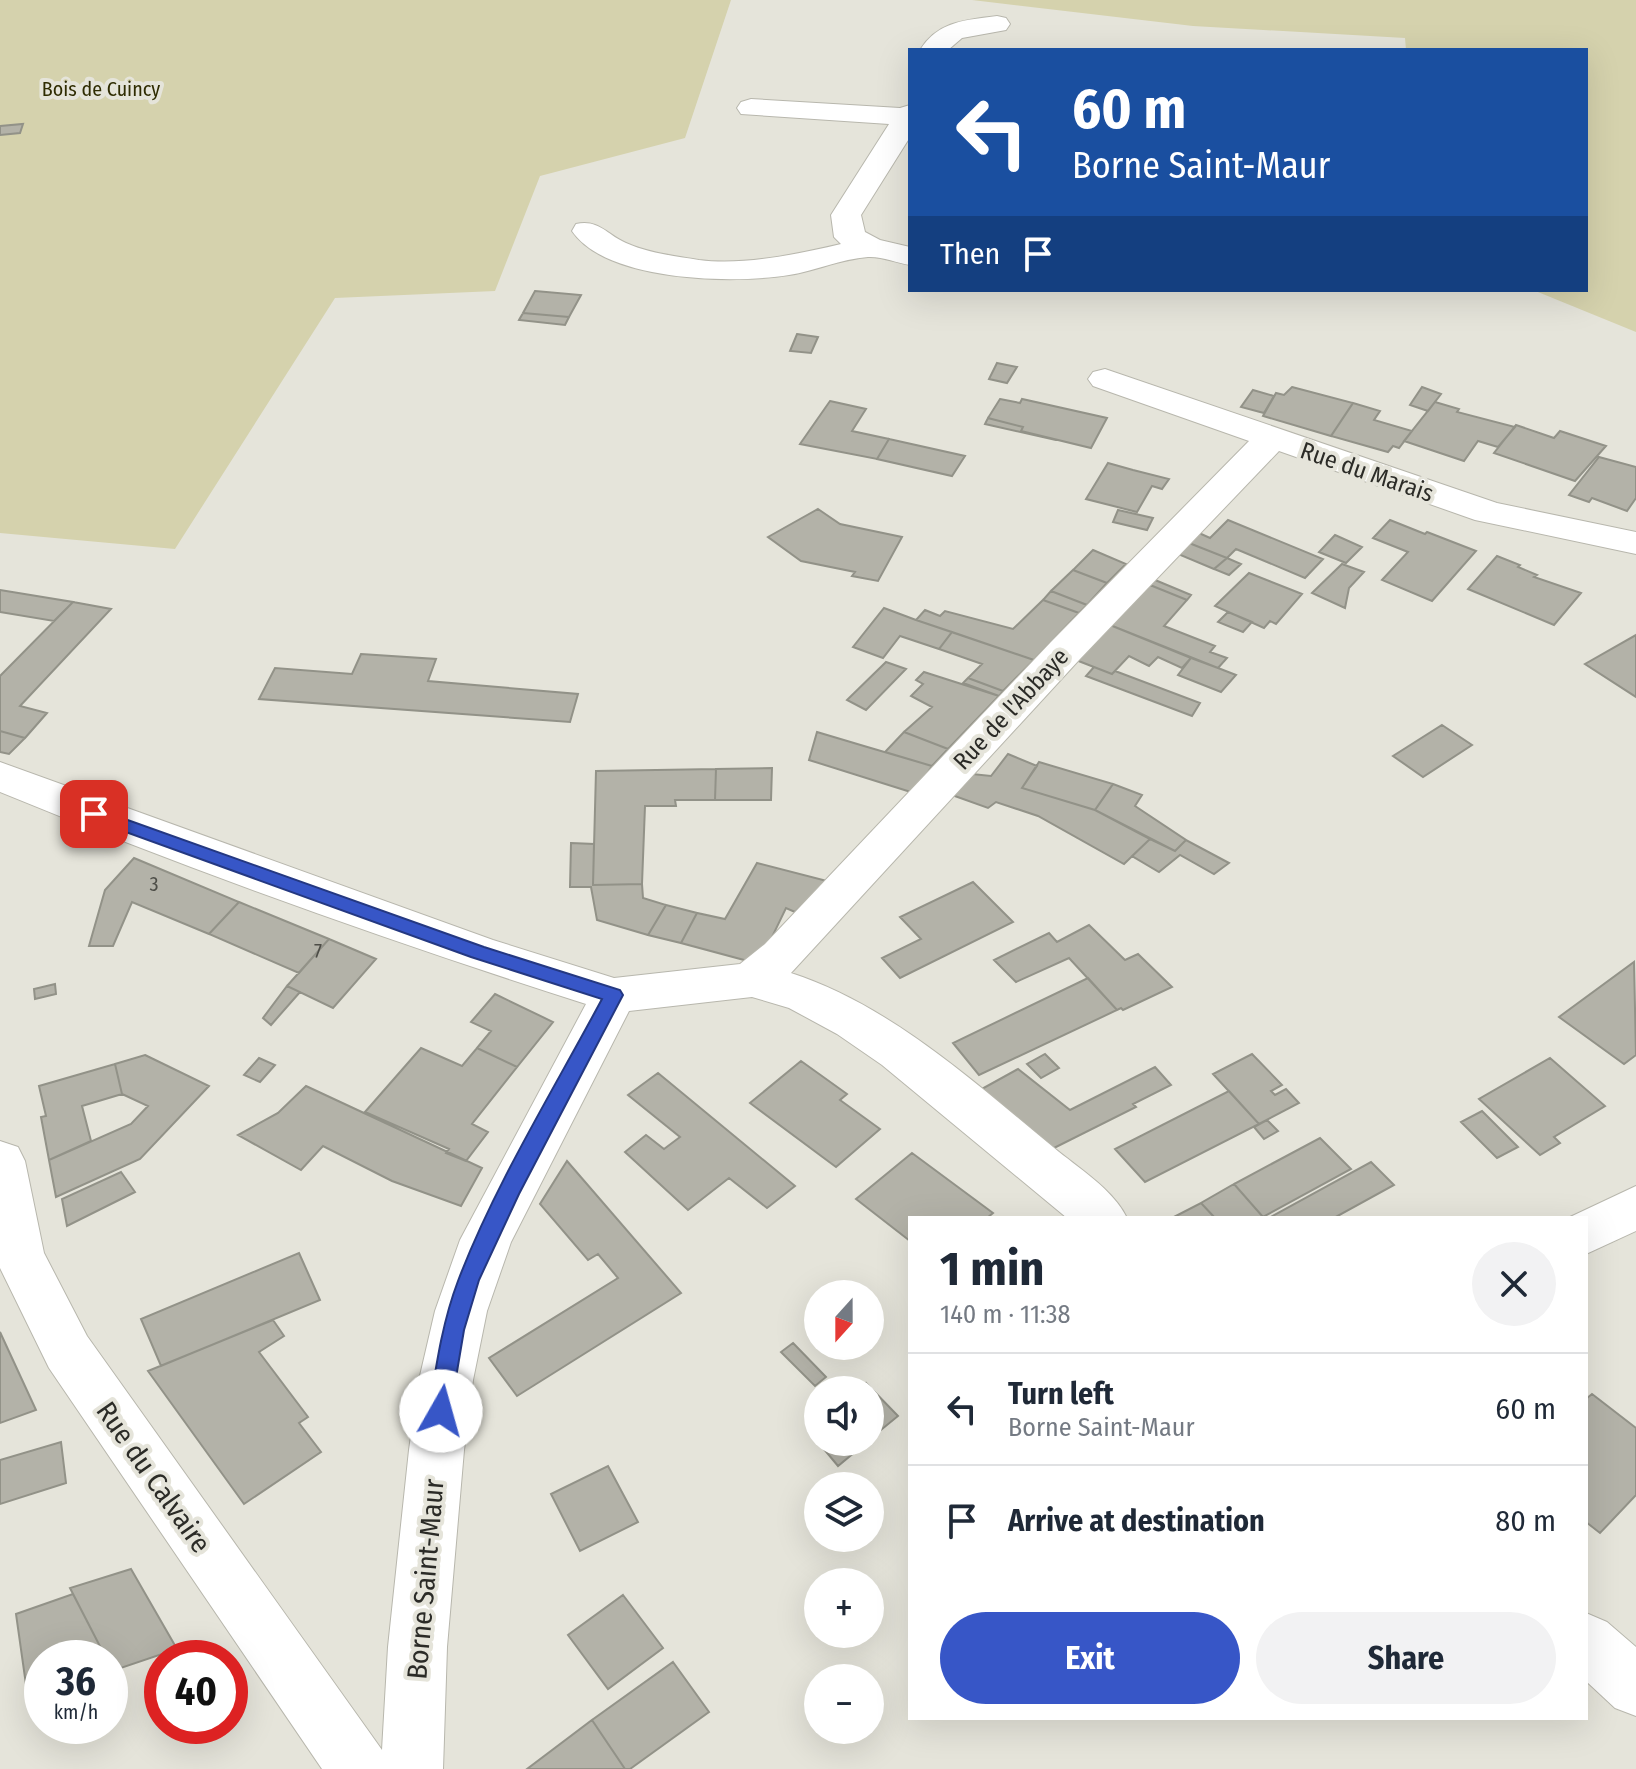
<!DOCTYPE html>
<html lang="en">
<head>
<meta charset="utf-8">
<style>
  :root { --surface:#fff; --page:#f2f2f3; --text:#1f2937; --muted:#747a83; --line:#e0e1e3; --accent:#3756c7 }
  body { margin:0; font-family:"Fira Sans Condensed",sans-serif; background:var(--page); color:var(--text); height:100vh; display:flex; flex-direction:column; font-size:30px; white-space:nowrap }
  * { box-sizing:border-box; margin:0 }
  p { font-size:26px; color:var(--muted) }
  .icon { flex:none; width:44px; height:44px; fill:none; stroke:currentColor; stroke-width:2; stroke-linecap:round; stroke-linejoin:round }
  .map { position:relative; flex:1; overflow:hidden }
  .sheet { position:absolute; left:908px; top:1216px; width:680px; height:504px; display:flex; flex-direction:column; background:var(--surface); border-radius:0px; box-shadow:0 8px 32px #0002 }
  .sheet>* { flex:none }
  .hud { position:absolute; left:908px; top:48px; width:680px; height:244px; border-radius:0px; box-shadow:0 8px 32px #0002; background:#1a4fa0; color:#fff; overflow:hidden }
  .needle { width:52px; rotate:201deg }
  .tools { position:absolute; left:804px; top:1280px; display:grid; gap:16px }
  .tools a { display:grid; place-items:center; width:80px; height:80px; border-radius:50%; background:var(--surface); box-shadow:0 8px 32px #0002; font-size:40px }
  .speed { position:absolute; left:24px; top:1640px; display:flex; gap:16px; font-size:40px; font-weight:700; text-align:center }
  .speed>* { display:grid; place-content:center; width:104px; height:104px; border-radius:50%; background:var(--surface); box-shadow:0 8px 32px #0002; line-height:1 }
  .speed small { font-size:20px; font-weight:400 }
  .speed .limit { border:12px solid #d22; background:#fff; color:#111 }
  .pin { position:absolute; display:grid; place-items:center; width:68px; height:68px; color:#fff; margin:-34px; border-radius:16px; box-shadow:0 4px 12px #0006 }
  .me { position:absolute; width:88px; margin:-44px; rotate:7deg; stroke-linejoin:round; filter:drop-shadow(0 0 6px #0008) }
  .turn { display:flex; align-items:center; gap:28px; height:168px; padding:0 32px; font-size:36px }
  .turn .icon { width:104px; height:104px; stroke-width:2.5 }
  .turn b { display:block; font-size:56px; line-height:68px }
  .then { display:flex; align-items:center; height:76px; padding:0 32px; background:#0003; gap:16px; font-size:30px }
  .round { display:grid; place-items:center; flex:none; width:84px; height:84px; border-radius:42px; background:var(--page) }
  .head { display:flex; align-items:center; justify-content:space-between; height:136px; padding:0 32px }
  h1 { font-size:48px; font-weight:700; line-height:60px }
  .cta { display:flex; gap:16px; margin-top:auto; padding:16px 32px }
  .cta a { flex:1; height:92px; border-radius:48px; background:var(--accent); color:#fff; font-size:32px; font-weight:700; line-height:92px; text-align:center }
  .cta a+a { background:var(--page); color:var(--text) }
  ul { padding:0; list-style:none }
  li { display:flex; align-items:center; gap:24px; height:112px; padding:0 32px; border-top:2px solid var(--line) }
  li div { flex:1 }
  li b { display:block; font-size:30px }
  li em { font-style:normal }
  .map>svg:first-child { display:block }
  .green { fill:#d5d2ad }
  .building { fill:#b3b2a8; stroke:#929288; stroke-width:2 }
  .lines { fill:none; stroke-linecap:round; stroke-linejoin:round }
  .minor-casing { stroke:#b8b7ad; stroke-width:2 }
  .minor { fill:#fff; fill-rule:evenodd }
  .route { fill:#3756c7; stroke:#243881; stroke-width:2 }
  .labels { text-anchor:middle; stroke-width:8; stroke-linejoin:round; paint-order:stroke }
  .far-park-label { font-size:20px; fill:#2f2c02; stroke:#e5e4da }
  .number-label { font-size:20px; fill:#4d4d47 }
  .street-label { font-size:24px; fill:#2b2b27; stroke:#e5e4da }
  .near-street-label { font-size:28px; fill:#2b2b27; stroke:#e5e4da }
</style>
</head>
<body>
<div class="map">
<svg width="1636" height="1769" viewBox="0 0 1636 1769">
  <rect width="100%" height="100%" fill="#e5e4da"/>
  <!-- green -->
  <path class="green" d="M0,0H731L685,138L540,176L495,291L335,298L175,549L0,533Z
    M972,0H1636V332L1533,290H1586V50H1406L1405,38L1193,26Z"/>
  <!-- building -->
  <path class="building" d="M23,124L20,133L0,135V126Z
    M535,291L581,295L569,317L523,313Z
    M523,313L569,317L565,325L519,320Z
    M797,334L818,337L811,353L790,351Z
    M997,363L1017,367L1007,383L989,379Z
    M1292,387L1353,403L1331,436L1263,416L1276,393L1284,395Z
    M1422,387L1441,394L1428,411L1410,405Z
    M1253,390L1274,396L1264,413L1241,407Z
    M1000,399L1020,403L1022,399L1107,418L1091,448L1021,431L1023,427L988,418Z
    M830,401L866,409L852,431L889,439L877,459L800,444Z
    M1435,402L1459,409L1457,412L1515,427L1498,447L1478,441L1464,461L1404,441Z
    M1353,403L1380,411L1374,420L1412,431L1399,448L1393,446L1388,452L1331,436Z
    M988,418L1023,427L1021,431L1056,440L985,424Z
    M1516,425L1554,438L1560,431L1606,446L1575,481L1494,453Z
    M889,439L965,456L952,476L877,459Z
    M1599,457L1636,467V498L1627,511L1592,498L1589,502L1569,495Z
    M1108,463L1133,470L1169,479L1162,489L1152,486L1137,512L1086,499Z
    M818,509L840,524L902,537L878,581L852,576L855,572L801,561L768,537Z
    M1118,510L1153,518L1147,530L1113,522Z
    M1228,520L1323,559L1305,578L1236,549L1227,558L1189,543L1199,533L1210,538Z
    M1390,520L1425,534L1427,532L1476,551L1432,601L1382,580L1408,552L1373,538Z
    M1335,535L1362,547L1346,563L1319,552Z
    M1189,543L1227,558L1214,569L1178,554Z
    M1093,550L1126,564L1107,583L1073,570Z
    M1497,556L1520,565L1518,567L1537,575L1534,577L1581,593L1554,625L1468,589Z
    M1227,558L1241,564L1229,575L1214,569Z
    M1342,564L1364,572L1349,588L1345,608L1312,593Z
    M1073,570L1107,583L1087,605L1051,591Z
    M1249,573L1302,594L1276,624L1270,621L1264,628L1215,606Z
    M1155,580L1191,595L1187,600L1150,585Z
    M1150,585L1187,600L1164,626L1215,646L1210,652L1227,658L1218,668L1110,625Z
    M0,590L73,602L54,621L0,612Z
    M1051,591L1087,605L1079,613L1043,600Z
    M1043,600L1079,613L1034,660L916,620L925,610L940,616L945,611L1013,629Z
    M73,602L111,609L20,706L47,713L25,738L0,731V676Z
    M884,608L916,620L952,632L939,649L900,636L883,658L853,647Z
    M1228,612L1252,622L1243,632L1218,622Z
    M1110,625L1191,658L1182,668L1158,657L1149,666L1129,656L1112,674L1076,660Z
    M952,632L1034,660L1003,691L968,678L982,664L939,649Z
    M1636,635V697L1585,664Z
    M361,654L436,659L428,681L578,694L570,722L259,699L275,668L352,674Z
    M1191,658L1218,668L1236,675L1221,692L1178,675Z
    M886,662L906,669L866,710L847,700Z
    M1094,667L1112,674L1115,671L1200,703L1192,716L1086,676Z
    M924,672L999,696L948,749L904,732L932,707L911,696L923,684L916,680Z
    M968,678L1003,691L999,696L963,683Z
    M1442,725L1472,745L1423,777L1393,756Z
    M0,731L25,738L9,754L0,752Z
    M817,732L864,746L932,766L914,793L809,760Z
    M904,732L948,749L932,766L885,752Z
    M1008,754L1037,766L1022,788L1095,810L1150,839L1124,864L1038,816L996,802L988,808L952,795L972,774L991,776Z
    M1039,762L1113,784L1095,810L1022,788Z
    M772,768L771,800H715L716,769Z
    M716,769L715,800H675L676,806H645L642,884L593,885L596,771Z
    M1113,784L1142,795L1135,806L1186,840L1175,851L1095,810Z
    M1150,839L1175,851L1186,840L1229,863L1214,874L1180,855L1159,872L1132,856Z
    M571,843L594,844L593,885L642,884L643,898L666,905L648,935L597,920L591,887H570Z
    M134,858L239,902L209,934L132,902L113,946H89L105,890Z
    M757,863L827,881L795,912L786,908L759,964L681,943L697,913L725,919Z
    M973,882L1013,922L900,978L882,958L921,939L900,917Z
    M239,902L329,939L299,973L209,934Z
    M666,905L697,913L681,943L648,935Z
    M1089,925L1125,960L1138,954L1172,987L1123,1010L1121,1008L1117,1010L1069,958L1016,982L994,960L1049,933L1057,942Z
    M329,939L376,959L333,1008L287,986Z
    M1634,962L1636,1055L1624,1064L1559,1017Z
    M1088,978L1117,1010L979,1075L953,1043Z
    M55,984L56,994L35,999L34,989Z
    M287,986L300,992L271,1025L263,1018Z
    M495,994L553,1022L517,1067L477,1048L491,1031L471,1022Z
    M421,1048L462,1066L477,1048L517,1067L472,1124L488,1132L466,1161L446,1153L449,1149L365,1112Z
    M1045,1054L1059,1068L1041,1078L1027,1064Z
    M1252,1054L1282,1085L1271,1091L1275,1095L1286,1089L1299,1103L1259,1124L1213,1074Z
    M145,1055L209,1086L140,1159L56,1197L49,1160L131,1124L148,1106L122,1094L115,1064Z
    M259,1058L275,1065L260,1082L244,1075Z
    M1550,1058L1605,1106L1554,1137L1560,1143L1540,1155L1479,1099Z
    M801,1061L847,1094L840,1100L880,1129L836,1167L750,1103Z
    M115,1064L122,1094L82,1106L91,1141L49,1160L41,1117L46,1116L39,1086Z
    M1155,1067L1171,1085L1133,1104L1136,1107L1052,1149L980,1090L1018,1069L1070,1110Z
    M658,1073L795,1186L767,1208L729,1178L688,1210L625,1152L646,1135L664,1149L680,1137L628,1095Z
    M306,1086L482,1168L461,1206L392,1181L323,1146L301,1170L238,1135L278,1113Z
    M1229,1091L1259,1124L1145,1182L1115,1149Z
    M1482,1111L1518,1147L1497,1158L1461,1122Z
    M1267,1120L1278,1131L1264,1139L1254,1127Z
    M1320,1138L1351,1169L1263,1217L1234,1184Z
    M912,1153L993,1213L987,1218H910V1241L856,1199Z
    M567,1161L681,1293L517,1396L489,1358L618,1278L598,1254L588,1260L540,1204Z
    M1371,1162L1394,1185L1334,1218H1269Z
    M121,1172L135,1192L67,1226L62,1199Z
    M1234,1184L1263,1217L1215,1218L1201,1203Z
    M1201,1203L1215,1218H1172Z
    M299,1253L320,1300L161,1366L141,1319Z
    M273,1320L284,1336L259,1352L308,1417L299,1423L321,1452L244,1504L148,1371Z
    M0,1332L36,1410L0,1423Z
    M793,1343L826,1377L815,1386L781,1352Z
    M866,1383L898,1416L870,1439V1390H858Z
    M1592,1394L1636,1428V1495L1600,1533L1586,1522V1399Z
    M61,1442L66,1483L0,1504V1460Z
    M818,1442H867L838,1466Z
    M608,1466L638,1522L580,1551L551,1494Z
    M131,1569L177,1649L112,1671L110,1658H106L70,1588Z
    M73,1594L106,1658H42V1694L28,1699L16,1614Z
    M623,1595L663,1648L608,1689L568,1635Z
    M673,1662L709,1712L630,1769H625L592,1720Z
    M592,1720L625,1769H527Z"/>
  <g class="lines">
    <defs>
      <path id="minor" d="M997,16L1006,18L1010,24L1006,30L962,38L948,50H920C938,21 966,20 997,16Z
        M751,99L900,108L910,105V137L861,215L865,232L880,240L910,247V265C897,263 881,256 868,257C841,259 815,271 789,275C734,284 607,282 572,231L576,224C599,219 607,235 626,243C648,253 675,256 699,260C743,266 798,254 841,244L834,237L831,215L889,124L741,114L737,108L741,102Z
        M1105,369L1497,503L1636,532V554L1475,520L1279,451L1079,660L791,973C890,1005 974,1082 1053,1147C1078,1168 1113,1189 1127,1218H1067L882,1065L837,1034L789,1008L752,997L629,1011L511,1242L487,1311L473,1380L464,1450L447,1647L443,1769H322L49,1368L0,1268V1141L18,1147L25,1161L44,1253L87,1336L382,1750L388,1647L409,1450L419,1380L435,1311L460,1240L586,1004C389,941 192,871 0,792V762L493,940L614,978L740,964L765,944L1051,642L1249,441L1093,386L1088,379L1093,372Z
        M1636,1186V1231L1586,1254V1218H1568Z
        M1586,1613L1607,1622L1636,1647V1716L1615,1708L1586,1681Z"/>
    </defs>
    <!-- minor casing -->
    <use href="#minor" class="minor-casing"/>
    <!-- minor -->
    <use href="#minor" class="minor"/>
  </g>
  <!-- route -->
  <path class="route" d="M94,808L484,947L620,990L623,995L519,1194L479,1280L464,1330L449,1419L441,1421L433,1419L429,1411C436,1367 442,1323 458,1281C494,1186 554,1089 602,999L471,957L87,818L85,814Z"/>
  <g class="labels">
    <!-- far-park labels -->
    <g class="far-park-label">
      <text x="101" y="96">Bois de Cuincy</text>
    </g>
    <!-- number labels -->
    <g class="number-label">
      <text x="154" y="891">3</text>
      <text x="318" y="958">7</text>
    </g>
    <!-- street labels -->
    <g class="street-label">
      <text transform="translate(1367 472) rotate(19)" y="8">Rue du Marais</text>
      <text transform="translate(1011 709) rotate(-47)" y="8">Rue de l'Abbaye</text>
    </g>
    <!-- near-street labels -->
    <g class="near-street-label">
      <text transform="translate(154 1477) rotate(55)" y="10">Rue du Calvaire</text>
      <text transform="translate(425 1579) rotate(-85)" y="10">Borne Saint-Maur</text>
    </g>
  </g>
</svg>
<div class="tools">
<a><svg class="needle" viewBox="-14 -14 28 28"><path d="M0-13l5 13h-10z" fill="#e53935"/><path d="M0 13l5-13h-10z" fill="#747a83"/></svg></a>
<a><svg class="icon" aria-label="sound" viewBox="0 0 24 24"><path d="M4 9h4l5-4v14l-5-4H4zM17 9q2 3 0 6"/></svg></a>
<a><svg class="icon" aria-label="layers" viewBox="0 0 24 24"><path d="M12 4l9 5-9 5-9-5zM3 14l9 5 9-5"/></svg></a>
<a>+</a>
<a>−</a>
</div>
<div class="speed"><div>36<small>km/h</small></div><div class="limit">40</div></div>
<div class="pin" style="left:94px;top:814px;background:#d93025"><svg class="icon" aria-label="arrive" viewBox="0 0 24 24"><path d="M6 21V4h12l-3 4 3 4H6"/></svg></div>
<svg class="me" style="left:441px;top:1411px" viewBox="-20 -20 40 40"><circle r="19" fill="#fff"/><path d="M0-13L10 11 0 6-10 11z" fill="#3756c7"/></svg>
<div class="hud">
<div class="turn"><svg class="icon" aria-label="left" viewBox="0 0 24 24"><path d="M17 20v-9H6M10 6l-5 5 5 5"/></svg><div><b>60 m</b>Borne Saint-Maur</div></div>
<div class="then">Then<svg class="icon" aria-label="arrive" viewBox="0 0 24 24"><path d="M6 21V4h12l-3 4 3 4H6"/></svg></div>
</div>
<section class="sheet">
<div class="head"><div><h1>1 min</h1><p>140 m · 11:38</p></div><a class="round"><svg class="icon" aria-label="close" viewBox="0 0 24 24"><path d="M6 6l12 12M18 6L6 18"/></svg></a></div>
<ul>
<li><svg class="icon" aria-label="left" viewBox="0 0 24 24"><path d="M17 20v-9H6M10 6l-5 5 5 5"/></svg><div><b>Turn left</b><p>Borne Saint-Maur</p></div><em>60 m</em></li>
<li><svg class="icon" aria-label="arrive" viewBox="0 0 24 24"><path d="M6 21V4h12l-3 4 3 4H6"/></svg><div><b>Arrive at destination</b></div><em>80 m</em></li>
</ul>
<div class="cta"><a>Exit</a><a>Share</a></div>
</section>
</div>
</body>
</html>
